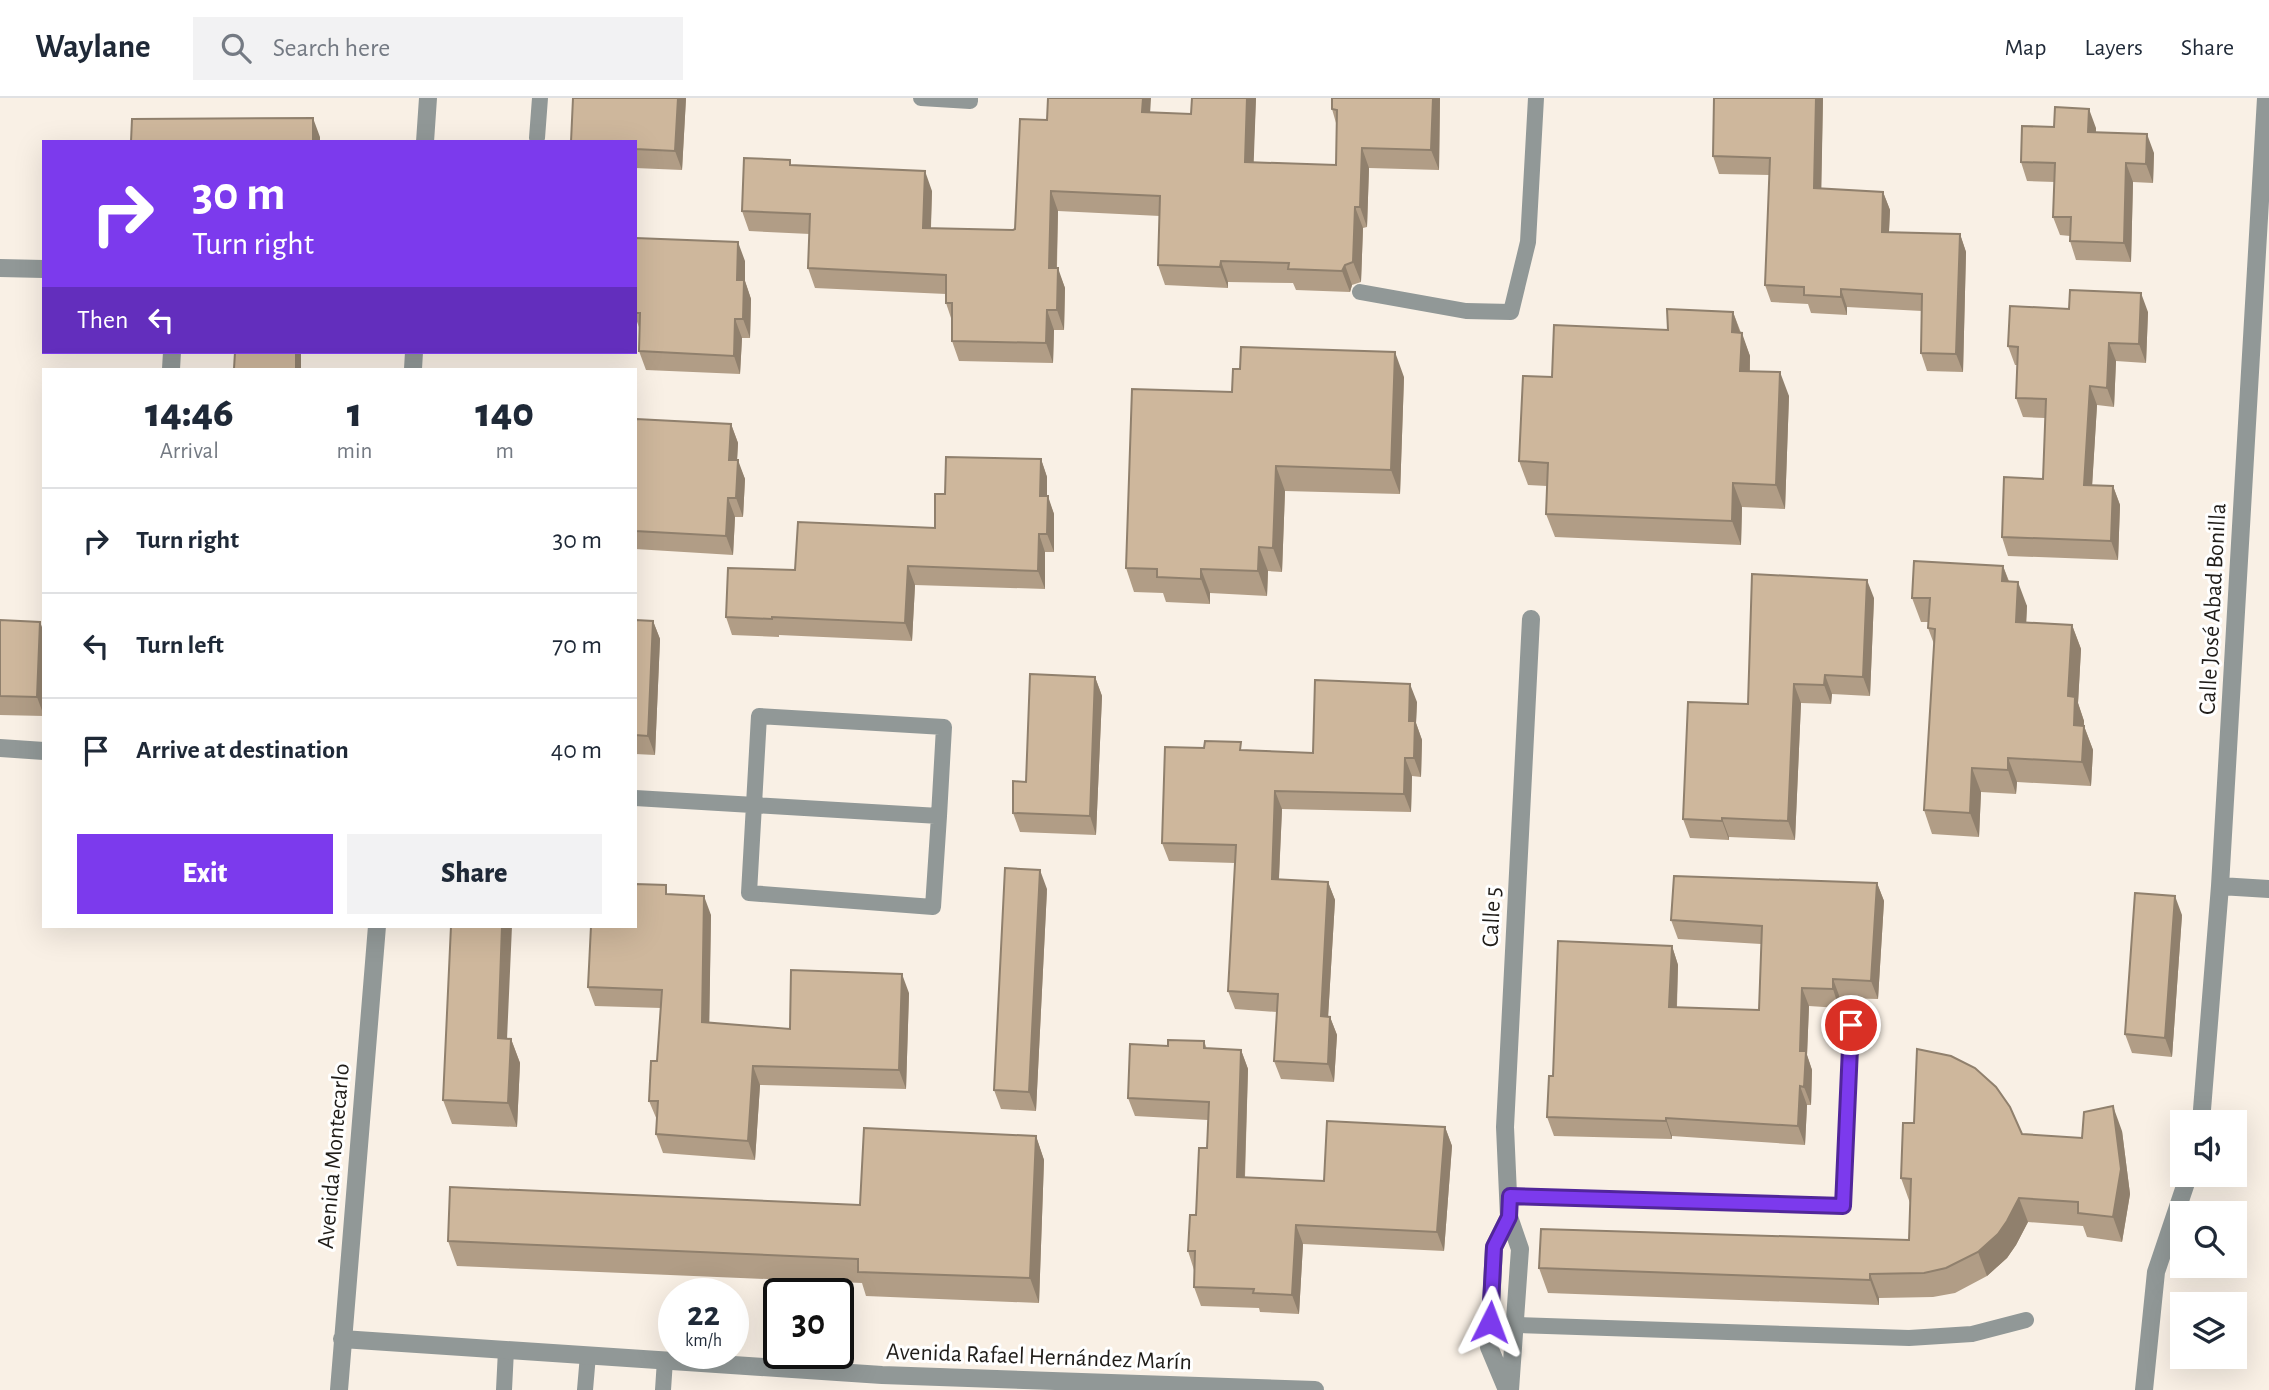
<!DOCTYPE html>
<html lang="en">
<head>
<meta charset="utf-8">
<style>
  :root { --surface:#fff; --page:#f2f2f3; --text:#1f2937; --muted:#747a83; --line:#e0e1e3; --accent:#7c3aed }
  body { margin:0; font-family:"Alegreya Sans",sans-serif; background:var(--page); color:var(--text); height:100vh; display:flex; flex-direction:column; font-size:26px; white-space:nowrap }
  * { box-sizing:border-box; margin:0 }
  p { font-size:23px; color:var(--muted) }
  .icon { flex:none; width:38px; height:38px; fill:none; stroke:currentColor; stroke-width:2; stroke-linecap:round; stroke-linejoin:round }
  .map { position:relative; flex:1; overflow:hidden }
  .panel { position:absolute; left:42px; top:270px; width:595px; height:560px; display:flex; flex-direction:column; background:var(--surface); border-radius:0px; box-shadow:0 7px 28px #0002 }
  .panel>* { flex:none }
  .hud { position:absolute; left:42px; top:42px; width:595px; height:214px; border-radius:0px; box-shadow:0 7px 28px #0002; background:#7c3aed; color:#fff; overflow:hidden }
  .buttons { position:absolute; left:2170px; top:1012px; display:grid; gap:14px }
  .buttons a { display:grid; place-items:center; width:77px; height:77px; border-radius:0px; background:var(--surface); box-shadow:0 7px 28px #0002; font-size:35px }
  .speed { position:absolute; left:658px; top:1180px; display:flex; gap:14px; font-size:35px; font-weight:700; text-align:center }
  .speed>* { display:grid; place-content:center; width:91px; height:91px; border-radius:50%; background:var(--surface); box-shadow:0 7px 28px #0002; line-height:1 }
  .speed small { font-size:18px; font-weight:400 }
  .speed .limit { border:4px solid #111; border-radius:10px; background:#fff; color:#111 }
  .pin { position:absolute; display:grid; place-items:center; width:60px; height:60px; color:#fff; margin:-30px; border:4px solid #fff; border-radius:50%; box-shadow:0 2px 7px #0007 }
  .me { position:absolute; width:77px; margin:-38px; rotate:3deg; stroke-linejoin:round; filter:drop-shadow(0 0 5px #0008) }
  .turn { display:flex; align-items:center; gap:24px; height:147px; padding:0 35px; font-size:32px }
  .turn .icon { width:91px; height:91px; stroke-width:2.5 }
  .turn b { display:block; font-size:49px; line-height:60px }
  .then { display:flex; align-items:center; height:66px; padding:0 35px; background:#0003; gap:14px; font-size:26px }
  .eta { display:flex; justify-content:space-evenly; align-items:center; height:119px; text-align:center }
  .eta b { font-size:42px; font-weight:800; line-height:49px }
  .action { display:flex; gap:14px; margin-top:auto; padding:14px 35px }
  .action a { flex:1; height:80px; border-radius:0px; background:var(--accent); color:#fff; font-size:28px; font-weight:800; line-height:80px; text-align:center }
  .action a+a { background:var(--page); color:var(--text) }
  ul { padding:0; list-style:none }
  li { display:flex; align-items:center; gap:21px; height:105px; padding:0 35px; border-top:2px solid var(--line) }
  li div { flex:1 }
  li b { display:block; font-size:26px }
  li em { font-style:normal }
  header { display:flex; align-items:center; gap:42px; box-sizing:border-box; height:98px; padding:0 35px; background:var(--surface); border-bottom:2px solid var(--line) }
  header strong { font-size:33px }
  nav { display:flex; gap:38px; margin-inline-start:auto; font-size:24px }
  .search { width:490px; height:63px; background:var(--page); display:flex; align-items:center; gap:18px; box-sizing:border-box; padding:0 24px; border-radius:0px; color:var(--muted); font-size:26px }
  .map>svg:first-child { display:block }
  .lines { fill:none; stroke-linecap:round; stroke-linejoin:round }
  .service { stroke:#919897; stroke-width:16 }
  .minor { stroke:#919897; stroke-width:18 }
  .wall { fill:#b19d86 }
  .shaded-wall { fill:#90806d }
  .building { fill:#ceb79c; stroke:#90806d; stroke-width:2 }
  .route-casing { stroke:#51269a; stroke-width:18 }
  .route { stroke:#7c3aed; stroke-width:12 }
  .labels { text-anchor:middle; stroke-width:6; stroke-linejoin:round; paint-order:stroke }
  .street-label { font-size:24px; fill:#201d19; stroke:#fff }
</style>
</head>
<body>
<header>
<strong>Waylane</strong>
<div class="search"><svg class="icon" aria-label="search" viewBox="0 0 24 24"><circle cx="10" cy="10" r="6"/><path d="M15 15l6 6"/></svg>Search here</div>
<nav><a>Map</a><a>Layers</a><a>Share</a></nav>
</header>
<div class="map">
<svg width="2269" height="1292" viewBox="0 0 2269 1292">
  <rect width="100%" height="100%" fill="#f9f0e5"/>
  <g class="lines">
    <!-- service -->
    <path class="service" d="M921,0L970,3V0
      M537,40L540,0
      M1360,194L1466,213L1511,214L1528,144L1536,0
      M635,700L939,718L944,629L759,618L749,795L933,809L939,718
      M1510,1098L1843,1108L1851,927
      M1515,1227L1909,1240L1972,1236L2026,1222
      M504,1292L506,1252
      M585,1292L588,1257
      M663,1292L665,1262"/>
    <!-- minor -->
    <path class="minor" d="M425,44L428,0
      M0,170L44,171
      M171,271L172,254
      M413,271L414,254
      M0,650L44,653
      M2220,788L2269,791
      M2201,1024L2220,788L2266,0
      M342,1241L882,1277L1315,1292
      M339,1292L377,828
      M1507,1292L1489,1249L1494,1149L1509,1119
      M1510,1292L1520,1151L1509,1119L1505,1029L1531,521
      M2144,1292L2156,1174L2189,1076"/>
  </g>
  <!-- wall -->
  <path class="wall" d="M686,0L682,72L635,70V44Z
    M1192,0H1256L1253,64L1336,67V25L1332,11V0H1440L1439,72L1369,70L1367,129L1363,130L1361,184L1352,187L1350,194L1296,192L1293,185L1228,184V190L1165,187L1158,167L1160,118L1058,113L1057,170L1065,190L1064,232H1054L1053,265L959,263L952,243V223L946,205V196L815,190L808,170L810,136L749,133L742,113L792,67L932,93L931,130L1013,132L1015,131L1047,22L1150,14L1191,16Z
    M1823,0L1821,91L1883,94L1890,112L1889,134L1960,136L1966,154L1963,274L1927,273L1921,255L1922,213L1847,209V217L1811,215L1808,206L1771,204L1765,187L1770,77L1719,76L1713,58Z
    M2096,30V34L2154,55L2153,85L2133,84L2131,164L2076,162L2070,143V138L2060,137L2053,119L2055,84L2027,83L2021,64Z
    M635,140L745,163V183L751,201L750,240H742L740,276L646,272L639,253L640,232L635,218Z
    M1733,214L1750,258V273L1789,298L1785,411L1742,409L1741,447L1555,439L1546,416L1547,388L1528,387L1519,363L1552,279L1668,232Z
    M2148,214L2146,265L2116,263L2114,309L2097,307L2092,387L2113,388L2120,407L2118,462L2008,458L2002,439L2043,381L2045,320L2023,319L2016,300L2017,267H2015L2008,248Z
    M1404,279L1400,396L1285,393L1282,474L1268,473L1267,498L1210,495V506L1166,504L1163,495L1134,494L1126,470L1232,294Z
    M731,326L738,345L737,362L745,381L743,419H735L733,457L635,451V330Z
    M1041,361L1047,379V398L1054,416V454H1045V491L915,487L912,543L779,537V539L732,537L726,519L795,472L935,430Z
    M2003,468L2009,483L2027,508L2026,525L2072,527L2081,551L2078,605L2084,623V628L2093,652L2091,688L2017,684L2016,696L1981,694L1979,739L1932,736L1924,712L1934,546L1928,530V524H1921L1912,500Z
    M1874,500L1870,598L1832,596L1831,606L1801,605L1795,742L1729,739V742L1690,740L1683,721L1748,606Z
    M0,522L44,534V618L0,617Z
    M635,522L653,523L660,541L655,657L635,656Z
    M1095,579L1102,598L1096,737L1020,734L1013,715L1026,684Z
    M1417,604L1416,625L1422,642L1421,679L1412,678L1411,714L1282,711L1279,781L1328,784L1335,802L1328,919H1330L1337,937L1334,984L1281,981L1274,963L1277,914L1235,911L1228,893L1235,765L1169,763L1162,745L1244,652L1313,655Z
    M1877,785L1884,803L1878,901L1840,900L1839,910L1809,908L1807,957L1812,972L1811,1007H1807L1805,1047L1672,1038V1041L1554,1038L1547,1019L1553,978L1672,848L1678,867L1677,909L1759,912L1761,846L1678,841L1671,822Z
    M1047,791L1036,1013L1001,1011L994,992Z
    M670,796L711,817L709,925L790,931L909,895L906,991L760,987L755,1062L663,1055L656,1036L657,1022L649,1003L657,963L661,910L595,908L588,889Z
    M2182,817L2172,959L2132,955L2125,936Z
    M182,828H205L183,830Z
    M507,941H511L520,965L517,1029L452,1026L443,1002Z
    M1204,943L1207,951L1241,952L1248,971L1245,1080L1324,1083L1445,1029L1452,1048L1444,1153L1303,1146L1299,1216L1260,1214L1259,1210L1201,1208L1194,1189V1172L1188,1153L1196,1117L1207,1050L1208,1022L1135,1018L1128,1000L1168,948Z
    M1914,1025L2022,1036L2082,1040L2122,1033L2130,1096L2122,1144L2087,1139L2083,1128L2028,1124L2016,1147L2007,1160L1987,1178L1955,1195L1933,1199L1879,1200V1207L1548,1195L1539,1170L1909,1142L1910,1105L1901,1080Z
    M1036,1038L1044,1062L1039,1205L866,1198L862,1185L457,1168L448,1143L860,1107Z"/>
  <!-- shaded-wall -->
  <path class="shaded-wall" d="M678,0H686L682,72L675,53Z
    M1143,0H1151L1149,34L1142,14Z
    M1247,0H1256L1253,84L1245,64Z
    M1433,0H1440L1439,72L1431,52Z
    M1816,0H1823L1821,108L1814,90Z
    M2089,11L2096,30L2095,53L2088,34Z
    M313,20L320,39V44H313Z
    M2147,36L2154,55L2153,85L2146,66Z
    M1362,50L1369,70L1367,129L1360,109Z
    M2126,65L2133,84L2131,164L2124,145Z
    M925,73L932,93L930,150L923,130Z
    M1051,93L1058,113L1056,190L1049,170Z
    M1883,94L1890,112L1888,152L1882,134Z
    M1355,109L1363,130L1361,184L1353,164Z
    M1960,136L1966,154L1963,274L1956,256Z
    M738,144L745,163V183L751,201L750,240L743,221L737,182Z
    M1221,163L1228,184V190L1220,169Z
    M1345,167L1352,187L1350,194L1342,173Z
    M1058,170L1065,190L1064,232L1057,212Z
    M1841,191L1847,209V217L1841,199Z
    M2141,195L2148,214L2146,265L2139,246Z
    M1047,212L1054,232L1053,265L1046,245Z
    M1733,214L1741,237L1732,234Z
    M735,221L742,240L740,276L734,258Z
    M1742,235L1750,258L1749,296L1740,273Z
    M2109,245L2116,263L2114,309L2107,290Z
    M296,254H301V271H296Z
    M1395,254L1404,279L1400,396L1391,372Z
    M1780,274L1789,298L1785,411L1776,387Z
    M2090,288L2097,307L2091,406L2084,387Z
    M731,326L738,345L736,381L729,362Z
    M1041,361L1047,379V416L1040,398Z
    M738,362L745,381L743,419L736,400Z
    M1276,368L1285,393L1282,474L1273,450Z
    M1733,385L1742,409L1741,447L1732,423Z
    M2113,388L2120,407L2118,462L2111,443Z
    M1048,398L1054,416V454L1047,436Z
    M728,400L735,419L733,457L726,438Z
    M1039,436L1045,454V491L1038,473Z
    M1259,449L1268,473L1267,498L1258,473Z
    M908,468L915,487L912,543L905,525Z
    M2003,468L2012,493L2002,483Z
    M1201,471L1210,495V506L1201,481Z
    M1867,482L1874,500L1870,598L1863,579Z
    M2018,484L2027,508L2025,549L2016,524Z
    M653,523L660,541L655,657L648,638Z
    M40,524L44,534V618L37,599Z
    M2072,527L2081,551L2078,605L2084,623L2083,652L2074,627L2068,598Z
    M1825,577L1832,596L1831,606L1824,587Z
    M1095,579L1102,598L1096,737L1090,718Z
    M1410,586L1417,604L1416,625L1422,642L1421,679L1414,660L1409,623Z
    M1794,586L1801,605L1795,742L1788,723Z
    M2084,628L2093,652L2091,688L2082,664Z
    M1405,660L1412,678L1411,714L1404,696Z
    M2008,660L2017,684L2016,696L2008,672Z
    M1972,670L1981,694L1979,739L1970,715Z
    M1275,693L1282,711L1278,799L1272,781Z
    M1722,720L1729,739V742L1722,723Z
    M1040,772L1047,791L1036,1013L1029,994Z
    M1328,784L1335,802L1327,937L1321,918Z
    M1877,785L1884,803L1878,901L1871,883Z
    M704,798L711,817L709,943L702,924Z
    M2175,798L2182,817L2172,959L2165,940Z
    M502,828H512L506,964L498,940Z
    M1672,848L1678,867L1676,927L1669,909Z
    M902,876L909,895L906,991L899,972Z
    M1833,881L1840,900L1839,910L1833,891Z
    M1802,890L1809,908L1807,957L1812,972L1811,1007L1804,989L1800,953Z
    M1330,919L1337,937L1334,984L1328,966Z
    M511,941L520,965L517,1029L508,1005Z
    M1241,952L1248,971L1244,1098L1237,1079Z
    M753,968L760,987L755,1062L748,1043Z
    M1800,988L1807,1007L1805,1047L1798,1028Z
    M2113,1008L2122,1033L2130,1096L2122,1144L2113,1119Z
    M1666,1020L1672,1038V1041L1666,1023Z
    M1445,1029L1452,1048L1444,1153L1437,1134Z
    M1036,1038L1044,1062L1039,1205L1030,1180Z
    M2019,1100L2028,1124L2016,1147L2007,1160L1987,1178L1978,1154Z
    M1296,1127L1303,1146L1299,1216L1292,1197Z
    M1870,1176L1879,1200V1207L1870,1182Z"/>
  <!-- building -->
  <path class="building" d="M573,0H678L675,53L635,51V44H571Z
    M1048,0H1143L1142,14L1191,16L1192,0H1247L1245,64L1336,67L1337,12L1332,11V0H1433L1431,52L1362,50L1360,109H1355L1353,164L1345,167L1342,173L1288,171L1289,165L1221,163L1220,169L1158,167L1160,98L1051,93L1049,170H1058L1057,212H1047L1046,245L952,243V205H946V177L808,170L810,116L742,113L744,60L790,62V67L925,73L923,130L1013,132L1015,131L1020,21L1047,22Z
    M1714,0H1816L1814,90L1883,94L1882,134L1960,136L1956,256L1921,255L1922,196L1841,191V199L1804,197V189L1765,187L1770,60L1713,58Z
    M2055,9L2089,11L2088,34L2147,36L2146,66L2126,65L2124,145L2070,143L2071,119H2053L2055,65L2021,64L2022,28L2054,29Z
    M313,20V44H131L132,21Z
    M635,140L738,144L737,182H744L743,221H735L734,258L639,253L640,215H635Z
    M2070,192L2141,195L2139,246L2109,245L2107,290L2090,288L2084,387L2113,388L2111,443L2002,439L2004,379L2043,381L2046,301L2016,300L2018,249L2008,248L2010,208L2069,211Z
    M1667,211L1733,214L1732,234L1742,235L1740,273L1780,274L1776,387L1733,385L1732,423L1546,416L1548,365L1519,363L1523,278L1552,279L1554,227L1668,232Z
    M1241,249L1395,254L1391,372L1276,368L1273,450L1259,449L1258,473L1201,471V481L1157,479V471L1126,470L1132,291L1232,294L1233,271H1240Z
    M235,254H296V271H234Z
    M636,321L731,326L729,362H738L736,400H728L726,438L635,433Z
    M946,359L1041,361L1040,398H1048L1047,436H1039L1038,473L908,468L905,525L772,519V521L726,519L728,470L795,472L798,424L935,430V396H945Z
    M1914,463L2003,468L2002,483L2018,484L2016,524L2072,527L2068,598L2075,599L2074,627L2084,628L2082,664L2008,660V672L1972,670L1970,715L1924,712L1935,531L1928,530L1930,500H1912Z
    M1752,476L1867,482L1863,579L1825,577L1824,587L1794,586L1788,723L1722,720V723L1683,721L1688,604L1748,606Z
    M0,522L40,524L37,599L0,598Z
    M635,522L653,523L648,638L635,637Z
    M1030,576L1095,579L1090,718L1013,715V683L1026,684Z
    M1315,582L1410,586L1409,623H1415L1414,660H1405L1404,696L1275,693L1272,781L1328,784L1321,918L1330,919L1328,966L1274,963L1278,896L1228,893L1236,747L1162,745L1165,649L1204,650L1205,643L1241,644L1240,652L1313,655Z
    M1005,770L1040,772L1029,994L994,992Z
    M1674,778L1877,785L1871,883L1833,881V891L1802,890L1800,953H1806L1804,989L1800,988L1798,1028L1666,1020V1023L1547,1019L1549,978H1553L1558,843L1672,848L1669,909L1759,912L1762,828L1671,822Z
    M635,786L666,787V796L704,798L702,924L790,931L791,872L902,876L899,972L753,968L748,1043L656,1036L658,1003H649L651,963H657L662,892L588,889L591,828H635Z
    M2135,795L2175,798L2165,940L2125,936Z
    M451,828H502L498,940L511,941L508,1005L443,1002Z
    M1168,942L1204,943V950L1241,952L1237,1079L1324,1083L1327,1023L1445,1029L1437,1134L1296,1127L1292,1197L1253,1195L1254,1191L1194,1189L1195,1153H1188L1190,1117H1196L1199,1050H1207L1209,1004L1128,1000L1130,946L1168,948Z
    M1917,951L1951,958L1975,970L1996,989L2010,1009L2022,1036L2082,1040L2084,1014L2113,1008L2121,1071L2113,1119L2078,1115V1104L2019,1100L2007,1123L1998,1136L1978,1154L1946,1170L1924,1175L1870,1176V1182L1539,1170L1541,1131L1909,1142L1911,1081L1901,1080L1903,1025H1914Z
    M864,1030L1036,1038L1030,1180L858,1174V1161L448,1143L450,1089L860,1107Z"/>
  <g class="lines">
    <defs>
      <path id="route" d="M1490,1224L1494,1149L1509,1119L1510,1098L1843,1108L1851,927"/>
    </defs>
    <!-- route casing -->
    <use href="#route" class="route-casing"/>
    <!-- route -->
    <use href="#route" class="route"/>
  </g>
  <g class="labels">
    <!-- street labels -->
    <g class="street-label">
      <text transform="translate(2212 511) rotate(-87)" y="8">Calle José Abad Bonilla</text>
      <text transform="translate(1491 819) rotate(-87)" y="8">Calle 5</text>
      <text transform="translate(333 1058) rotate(-85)" y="8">Avenida Montecarlo</text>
      <text transform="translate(1039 1258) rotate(2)" y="8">Avenida Rafael Hernández Marín</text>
    </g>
  </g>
</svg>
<div class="buttons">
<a><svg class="icon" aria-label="sound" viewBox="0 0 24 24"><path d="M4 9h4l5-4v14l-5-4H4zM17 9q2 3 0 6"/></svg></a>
<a><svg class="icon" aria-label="search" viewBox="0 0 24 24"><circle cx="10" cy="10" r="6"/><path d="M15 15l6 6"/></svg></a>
<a><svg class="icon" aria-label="layers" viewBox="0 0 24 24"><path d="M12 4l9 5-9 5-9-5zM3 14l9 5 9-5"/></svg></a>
</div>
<div class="speed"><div>22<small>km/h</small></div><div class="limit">30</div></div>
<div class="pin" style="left:1851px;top:927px;background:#d93025"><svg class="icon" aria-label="arrive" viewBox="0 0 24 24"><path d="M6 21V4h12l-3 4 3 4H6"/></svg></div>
<svg class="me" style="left:1490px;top:1224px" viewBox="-20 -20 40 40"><path d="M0-17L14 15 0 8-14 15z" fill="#7c3aed" stroke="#fff" stroke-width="4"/></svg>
<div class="hud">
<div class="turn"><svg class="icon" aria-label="right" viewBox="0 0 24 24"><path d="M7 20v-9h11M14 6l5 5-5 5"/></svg><div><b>30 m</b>Turn right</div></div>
<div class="then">Then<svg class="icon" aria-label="left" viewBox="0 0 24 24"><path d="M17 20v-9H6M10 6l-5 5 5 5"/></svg></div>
</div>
<section class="panel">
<div class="eta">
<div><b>14:46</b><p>Arrival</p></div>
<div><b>1</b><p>min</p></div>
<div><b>140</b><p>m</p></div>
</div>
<ul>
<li><svg class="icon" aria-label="right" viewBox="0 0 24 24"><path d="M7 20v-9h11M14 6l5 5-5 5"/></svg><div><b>Turn right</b></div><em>30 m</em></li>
<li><svg class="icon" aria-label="left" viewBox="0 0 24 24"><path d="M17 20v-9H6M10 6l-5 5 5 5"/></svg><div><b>Turn left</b></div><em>70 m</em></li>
<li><svg class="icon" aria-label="arrive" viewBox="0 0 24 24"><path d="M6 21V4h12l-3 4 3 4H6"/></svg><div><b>Arrive at destination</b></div><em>40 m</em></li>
</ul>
<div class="action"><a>Exit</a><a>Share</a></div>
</section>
</div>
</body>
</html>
